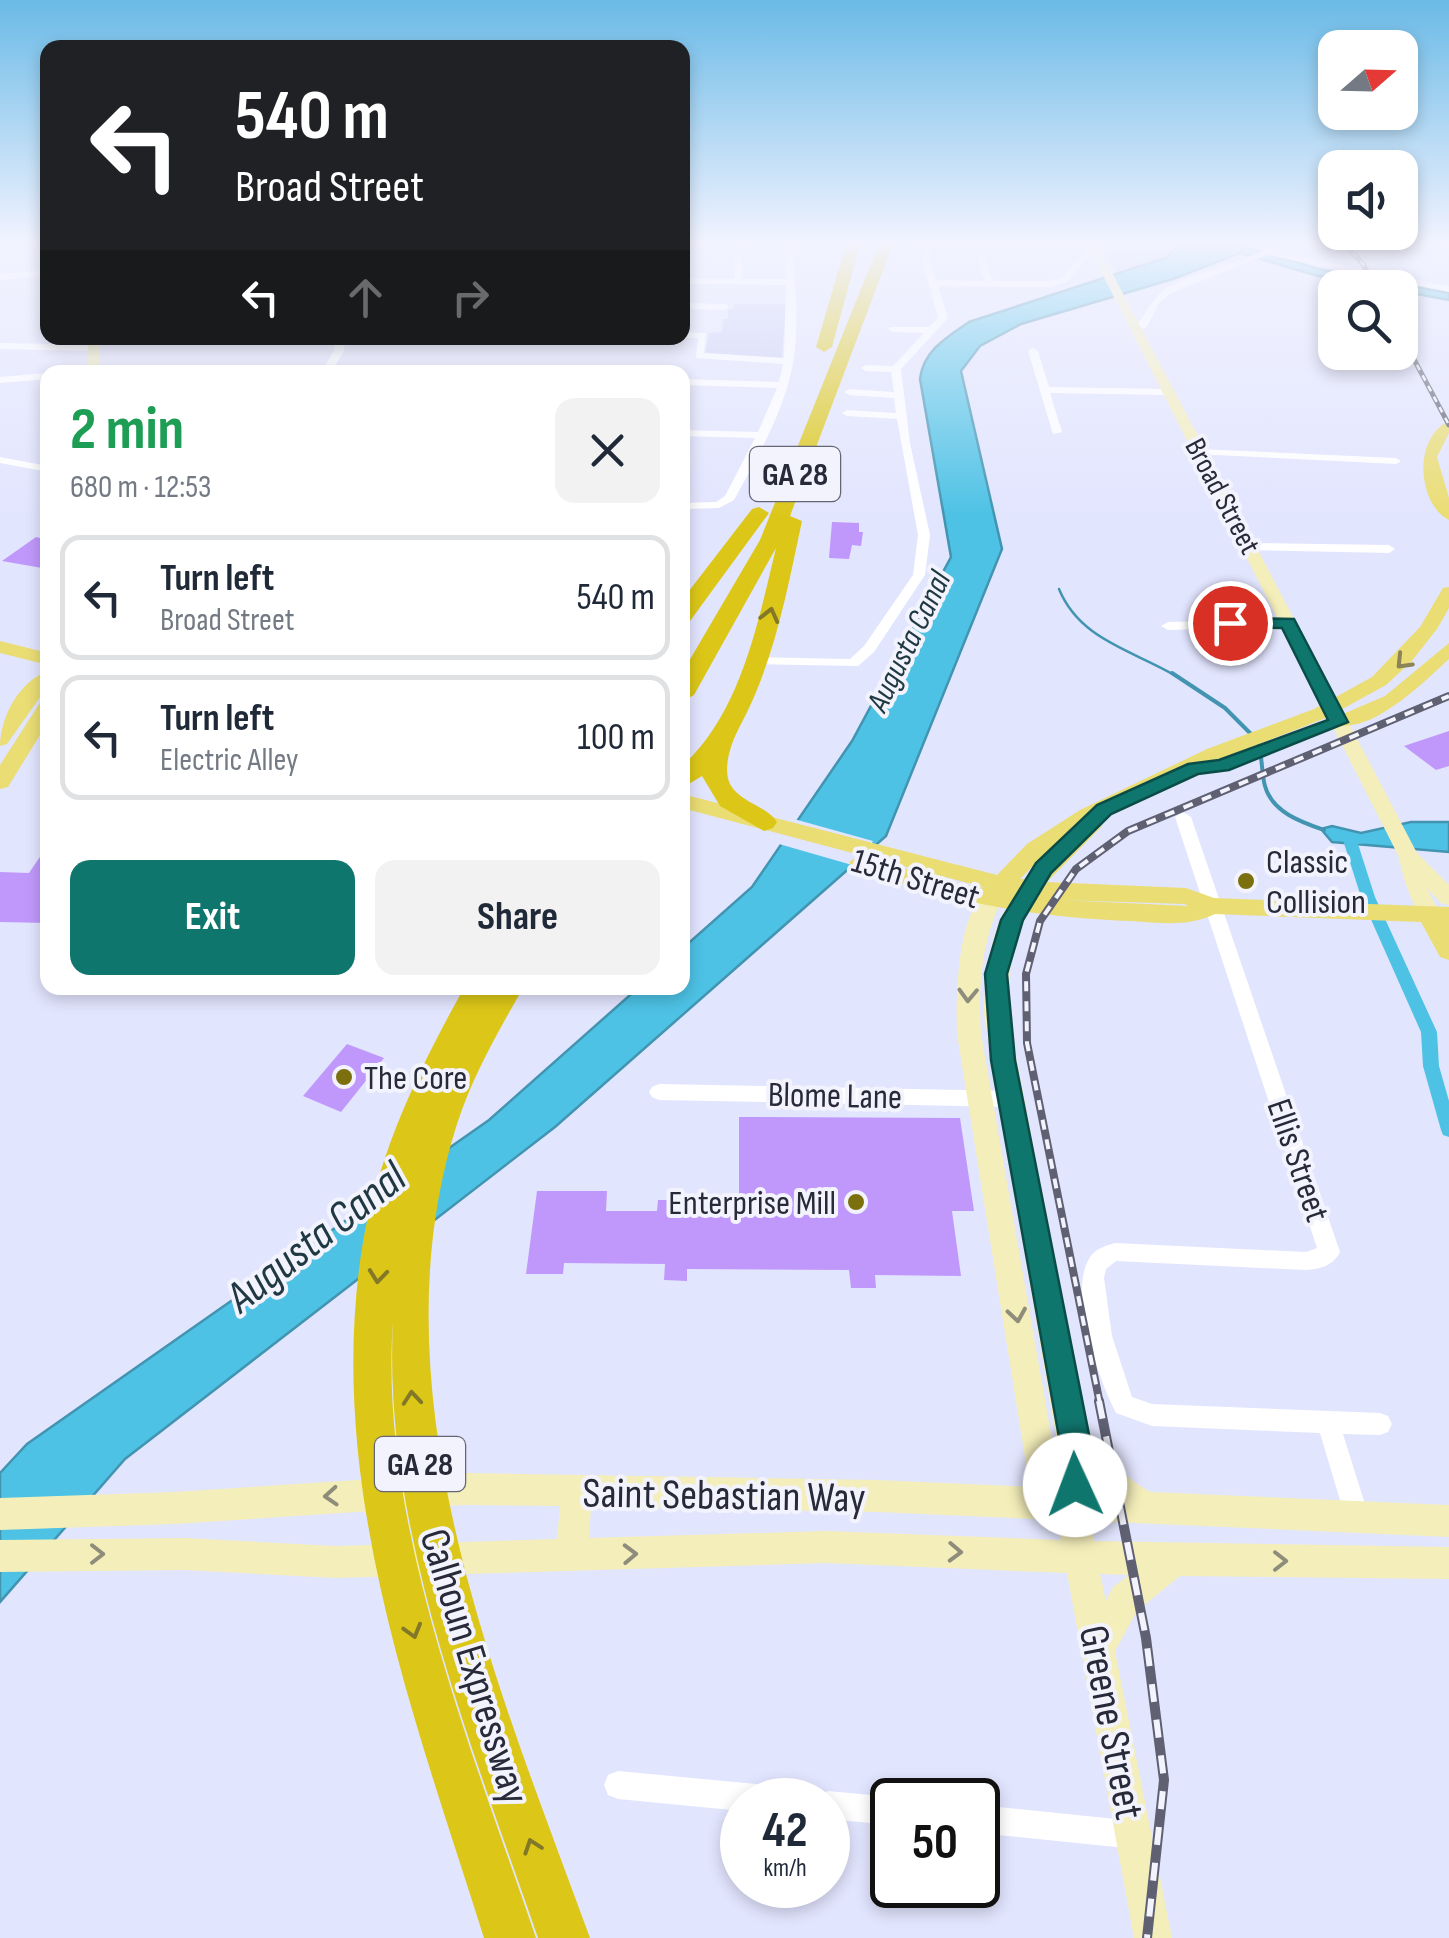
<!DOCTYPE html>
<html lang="en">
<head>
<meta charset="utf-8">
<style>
  :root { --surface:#fff; --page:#f2f2f3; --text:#1f2937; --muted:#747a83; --line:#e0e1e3; --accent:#0f766e }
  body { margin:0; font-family:"Sofia Sans Condensed",sans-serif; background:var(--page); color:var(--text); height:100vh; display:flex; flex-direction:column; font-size:38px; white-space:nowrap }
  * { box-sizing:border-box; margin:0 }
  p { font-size:32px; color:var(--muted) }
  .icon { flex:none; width:55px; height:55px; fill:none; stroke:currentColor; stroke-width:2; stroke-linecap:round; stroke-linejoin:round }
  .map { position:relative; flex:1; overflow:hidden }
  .details { position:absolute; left:40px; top:365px; width:650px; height:630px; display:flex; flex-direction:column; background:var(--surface); border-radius:20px; box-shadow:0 5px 15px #0003 }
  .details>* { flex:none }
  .hud { position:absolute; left:40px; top:40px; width:650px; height:305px; border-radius:20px; box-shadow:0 5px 15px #0003; background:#202124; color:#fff; overflow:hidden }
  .needle { width:65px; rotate:70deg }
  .tools { position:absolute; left:1318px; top:30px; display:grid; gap:20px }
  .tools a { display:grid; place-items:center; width:100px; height:100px; border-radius:20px; background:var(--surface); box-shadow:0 5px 15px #0003; font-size:50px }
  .speed { position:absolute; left:720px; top:1778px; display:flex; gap:20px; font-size:50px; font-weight:700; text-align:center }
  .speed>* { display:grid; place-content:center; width:130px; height:130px; border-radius:50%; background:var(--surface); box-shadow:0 5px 15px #0003; line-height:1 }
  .speed small { font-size:25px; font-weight:400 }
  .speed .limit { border:5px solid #111; border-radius:15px; background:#fff; color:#111 }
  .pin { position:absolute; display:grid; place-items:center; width:85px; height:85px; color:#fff; margin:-42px; border:5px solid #fff; border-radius:50%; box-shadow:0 2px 10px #0007 }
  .me { position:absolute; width:110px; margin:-55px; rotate:358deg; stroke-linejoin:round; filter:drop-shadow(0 0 8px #0008) }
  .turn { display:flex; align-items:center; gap:35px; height:210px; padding:0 30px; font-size:45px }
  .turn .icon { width:130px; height:130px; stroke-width:2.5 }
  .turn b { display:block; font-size:70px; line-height:85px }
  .lanes { display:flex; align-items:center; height:95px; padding:0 30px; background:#0003; justify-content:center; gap:50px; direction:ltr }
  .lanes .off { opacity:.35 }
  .round { display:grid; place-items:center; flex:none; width:105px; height:105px; border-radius:20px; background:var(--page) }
  .summary { display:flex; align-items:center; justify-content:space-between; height:170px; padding:0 30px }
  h1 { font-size:60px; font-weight:700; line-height:75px; color:#1e9e55 }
  .button { display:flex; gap:20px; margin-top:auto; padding:20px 30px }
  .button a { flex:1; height:115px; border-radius:20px; background:var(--accent); color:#fff; font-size:40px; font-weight:700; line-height:115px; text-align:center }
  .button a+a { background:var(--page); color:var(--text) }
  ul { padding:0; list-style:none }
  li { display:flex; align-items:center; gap:30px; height:125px; margin:0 20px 15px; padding:0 10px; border:5px solid var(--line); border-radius:20px }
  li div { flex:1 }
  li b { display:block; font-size:38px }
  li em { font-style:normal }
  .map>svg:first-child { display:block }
  .green { fill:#cbcef4 }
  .water { fill:#4dc2e5; stroke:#4294b1; stroke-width:2.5 }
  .pier { fill:#e2e5fe }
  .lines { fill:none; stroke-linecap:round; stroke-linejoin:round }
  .stream-far1 { stroke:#4294b1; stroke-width:2.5 }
  .stream { stroke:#4294b1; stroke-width:4 }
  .canal { fill:#4dc2e5; fill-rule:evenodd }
  .building { fill:#c098fb }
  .street { fill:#fff; fill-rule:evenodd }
  .secondary { fill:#f4eeba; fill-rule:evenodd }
  .primary { fill:#eadd74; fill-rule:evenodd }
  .highway { fill:#dcc718; fill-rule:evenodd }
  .rail-far2-casing { stroke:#5f6173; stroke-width:5 }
  .rail-far1-casing { stroke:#5f6173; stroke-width:8 }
  .rail-casing { stroke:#5f6173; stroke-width:10 }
  .rail-far2 { stroke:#f2f3fc; stroke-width:2.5; stroke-dasharray:6; stroke-linecap:butt }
  .rail-far1 { stroke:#f2f3fc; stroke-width:4; stroke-dasharray:10; stroke-linecap:butt }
  .rail { stroke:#f2f3fc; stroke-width:6; stroke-dasharray:18; stroke-linecap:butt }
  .oneway { stroke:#827828 }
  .oneway2 { stroke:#8a8456 }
  .oneway3 { stroke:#8e8c7a }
  .route { fill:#0f766e; stroke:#0a4d48; stroke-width:2.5 }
  .poi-dot { fill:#7b6f0e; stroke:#f2f3fc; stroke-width:4 }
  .labels { text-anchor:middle; stroke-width:8; stroke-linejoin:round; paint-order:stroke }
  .far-street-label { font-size:30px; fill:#292a39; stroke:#f2f3fc }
  .shield { fill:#f2f3fc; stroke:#656674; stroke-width:2.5 }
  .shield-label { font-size:32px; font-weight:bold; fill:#292a39 }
  .far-water-label { font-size:32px; font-style:italic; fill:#1f3841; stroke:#f2f3fc }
  .poi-label { font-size:35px; fill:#292a39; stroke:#f2f3fc; text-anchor:start }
  .street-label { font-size:35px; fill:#292a39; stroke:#f2f3fc }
  .near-street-label { font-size:42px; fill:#292a39; stroke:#f2f3fc }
  .near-water-label { font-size:45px; font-style:italic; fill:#1f3841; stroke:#f2f3fc }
</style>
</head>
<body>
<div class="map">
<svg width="1449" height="1938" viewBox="0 0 1449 1938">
  <rect width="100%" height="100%" fill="#e2e5fe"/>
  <!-- green -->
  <path class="green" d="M1149,244H1182L1166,258L1117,272L1106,253L1145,249Z
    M734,304H786L782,358L705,353L709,333L722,332L723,319H728V309H733Z"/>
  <!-- water -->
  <path class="water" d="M1182,244H1251L1248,248L1319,269L1449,293V300L1400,291V288L1318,276L1240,253L1173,279L1021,324L980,346L961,371L1002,549L886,836L555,1127L125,1459L0,1602V1473L27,1444L489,1120L638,988H682L683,948L752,887L852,741L951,557L920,379C923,351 947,337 969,322L1165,258Z
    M1411,822H1449V852L1332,842L1321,829L1332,826L1361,833Z"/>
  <!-- pier -->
  <path class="pier" d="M794,819L873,841L859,867L779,844Z"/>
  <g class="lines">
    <!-- stream-far1 -->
    <path class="stream-far1" d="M1059,589C1080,640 1132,650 1176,676"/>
    <!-- stream -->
    <path class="stream" d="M1172,673L1225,708L1253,736
      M1258,744C1263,758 1261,772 1265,786C1272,812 1301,822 1324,830"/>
    <!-- canal -->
    <path class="canal" d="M1350,836H1362L1369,840L1367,843L1358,844L1375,897L1437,1032L1439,1066L1449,1101V1137L1443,1135L1441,1130L1423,1066L1421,1032L1361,897L1343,840Z"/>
  </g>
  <!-- building -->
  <path class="building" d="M832,522L859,523V532H863L861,546L852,545L849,559L829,558Z
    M36,537L48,540V569L2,561Z
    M1449,731V766L1436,770L1404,746Z
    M48,845V923L0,922V872L29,873Z
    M347,1044L384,1058L341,1112L303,1096Z
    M739,1117L960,1118L974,1211H952L961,1276L875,1275L876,1288H851L849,1270L687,1269V1281L664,1280L665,1264L564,1263L563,1274H526L537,1191H607L606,1211H657L658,1200H687V1214L739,1215Z"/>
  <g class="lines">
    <!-- street -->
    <path class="street" d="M736,244H744L742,279H786L784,244H792C795,283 800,323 793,363C785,410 757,458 734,500L719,508L682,509V503L716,502L725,496L755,438L682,436V430L758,432L777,388L682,385V379L779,382L783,364L696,358L698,338H681L682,332L706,333L704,353L784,358L786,285L682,284V278L734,279Z
      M925,244L1093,245L1097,247L1067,282L1050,287L938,286L948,318L901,369L910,443L930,535L925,575L874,652L858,666L751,664V658L756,657L850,659L864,646L913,575L918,535L897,419L847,416L842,413L847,410L896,413L894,398L849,395L844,392L849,389L894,392L891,372L866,371L861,368L866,365L893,366L924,333L893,332L888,329L890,327H929L938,318L921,256ZM931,247L974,248L985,281L936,280L929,256ZM982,248L1087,249L1061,278L1050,281H993Z
      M1270,246L1277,248L1273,252L1449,286V292L1267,255L1171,293L1159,303L1147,327L1136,332L1131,329C1147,318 1149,299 1167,288C1199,269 1238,266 1270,246Z
      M48,270V275L0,280V274Z
      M682,303L725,304L729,307L725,310L682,309Z
      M335,338H345L344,351L331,372H321L334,351Z
      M0,343L94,345L99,348L94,351L0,349Z
      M1033,348L1038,351L1049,387L1166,389L1171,392L1166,395L1050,393L1062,432L1053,434L1028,351Z
      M93,366L98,369L96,371L65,372Z
      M48,373V379L0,383V377Z
      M1199,449L1396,458L1401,461L1396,464L1195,454V450Z
      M0,457L48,466V472L0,463Z
      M1251,543L1389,545L1395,549L1389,553L1247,550L1245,547Z
      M1288,619L1293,620V626L1168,630L1161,626L1168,622Z
      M1183,812L1191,817L1340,1252C1333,1266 1320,1269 1306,1270L1116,1261L1106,1269L1104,1278L1112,1336L1132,1397L1152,1404L1380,1413L1388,1416L1392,1424L1388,1432L1380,1435L1343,1434L1369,1517L1366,1526L1357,1529L1348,1526L1345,1517L1320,1433L1152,1426L1116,1413C1099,1380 1068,1293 1089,1259C1094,1249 1105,1246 1115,1243L1306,1252L1317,1248L1175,817Z
      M659,1084L1011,1091L1018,1094L1021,1099L1018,1104L1011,1107L659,1100L652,1097L649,1092L652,1087Z
      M618,1771L777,1786L787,1790L791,1800H742V1811L618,1799L608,1795L604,1785L608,1775Z
      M828,1791L892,1797L900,1800H892V1825L828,1819V1800H816L818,1795Z
      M978,1805L1135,1821L1145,1825L1149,1835L1145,1845L1135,1849L978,1833Z"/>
    <!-- secondary -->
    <path class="secondary" d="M1087,244H1097L1417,853L1449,885V905L1441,903L1427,888L1440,914L1437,919H1421C1410,898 1403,878 1398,855Z
      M88,338H100L99,372H87Z
      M990,894L1001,901C981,944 978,987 981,1034L1056,1463L1062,1471L984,1015C984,989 991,908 1018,899L1029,906L1011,959L1008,1015L1088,1430C1106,1455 1123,1477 1150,1492L1449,1505V1537L1090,1521L1094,1541L1449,1547V1579L1180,1576L1137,1611L1115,1651L1172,1938H1134L1067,1573L826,1563L336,1578L184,1570L0,1572V1540L184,1538L336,1546L557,1539L560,1506L464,1505L175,1524L0,1530V1498L175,1492L464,1473L877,1480L1036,1487L1027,1470L957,1034C956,1005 956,903 990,894ZM591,1507L877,1512L1058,1520L1061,1540L826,1531L589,1538ZM1100,1574L1129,1575L1113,1587L1106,1601Z"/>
    <!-- primary -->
    <path class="primary" d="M1449,421V433L1437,457L1449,498V520C1418,505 1412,438 1449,421Z
      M1449,587V608L1437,629L1411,662L1386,685L1328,717L1221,759L1103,817L1102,826L1047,882L1186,888L1214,898L1449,907V960L1440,957L1421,922L1215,914C1188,927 1161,923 1132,921C1030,917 948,902 853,867L849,862L860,855L682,808V794L997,875L1027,844L1080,810L1207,749L1314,709L1372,677L1420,627L1443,588ZM1048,851L1025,879H1020ZM876,859L987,888L945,881ZM1060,900L1184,904L1189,906Z
      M0,641L48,653V665L0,653Z
      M1449,643V659C1424,682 1373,733 1336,725V717L1385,696Z
      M48,671V686L7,744L0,746C0,718 19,681 48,671Z
      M48,699V722L8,787L0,789V765L41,701Z"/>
    <!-- highway -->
    <path class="highway" d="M846,244H860L832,347L824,352L816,347Z
      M879,244H893L790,516L802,521C787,591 774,663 740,726C732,741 722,767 730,784C740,803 766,805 777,822L773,828L764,831L720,806L702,776L682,788V766C741,713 758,622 776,548L694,695L682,702V673L760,540Z
      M759,507L769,513L690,621L682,623V600L752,509Z
      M464,988H523C498,1032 473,1075 457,1124C371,1393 499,1688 590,1938H538C472,1745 382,1528 393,1321C378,1521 472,1750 536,1938H484C414,1716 325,1485 362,1248C377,1156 419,1068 464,988Z"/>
    <defs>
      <path id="rail-far2" d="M1344,244L1363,264L1376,288
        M1400,333L1449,425"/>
      <path id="rail-far1" d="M1100,1404L1027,1043L1026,974L1040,921L1076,869L1128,831L1449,696"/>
      <path id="rail" d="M1099,1401L1146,1638L1164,1780L1147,1938"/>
    </defs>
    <!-- rail-far2 casing -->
    <use href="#rail-far2" class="rail-far2-casing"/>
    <!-- rail-far1 casing -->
    <use href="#rail-far1" class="rail-far1-casing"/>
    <!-- rail casing -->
    <use href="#rail" class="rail-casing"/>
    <!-- rail-far2 -->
    <use href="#rail-far2" class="rail-far2"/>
    <!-- rail-far1 -->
    <use href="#rail-far1" class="rail-far1"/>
    <!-- rail -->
    <use href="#rail" class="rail"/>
  </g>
  <!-- one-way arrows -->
  <defs><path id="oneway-chevron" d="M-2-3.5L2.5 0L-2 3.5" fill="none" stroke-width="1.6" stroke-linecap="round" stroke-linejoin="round" transform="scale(2.5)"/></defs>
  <g class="oneway">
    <use href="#oneway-chevron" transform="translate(770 615) rotate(-76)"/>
    <use href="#oneway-chevron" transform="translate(378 1276) rotate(96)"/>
    <use href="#oneway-chevron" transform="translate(412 1398) rotate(-95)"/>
    <use href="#oneway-chevron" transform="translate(413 1631) rotate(74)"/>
    <use href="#oneway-chevron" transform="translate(532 1846) rotate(-109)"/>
  </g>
  <use class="oneway2" href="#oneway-chevron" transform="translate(1403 662) rotate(134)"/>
  <g class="oneway3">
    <use href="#oneway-chevron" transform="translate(968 995) rotate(92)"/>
    <use href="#oneway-chevron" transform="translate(1017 1315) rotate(81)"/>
    <use href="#oneway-chevron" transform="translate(331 1496) rotate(176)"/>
    <use href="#oneway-chevron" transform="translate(955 1552) rotate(2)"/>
    <use href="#oneway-chevron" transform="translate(97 1554)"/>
    <use href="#oneway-chevron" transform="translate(630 1554) rotate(-2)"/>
    <use href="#oneway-chevron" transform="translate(1280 1561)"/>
  </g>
  <!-- sky -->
  <linearGradient id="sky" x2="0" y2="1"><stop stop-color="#6abae7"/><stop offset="0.47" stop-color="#f2f3ff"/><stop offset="1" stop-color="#f2f3ff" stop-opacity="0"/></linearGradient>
  <rect width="1449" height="516" fill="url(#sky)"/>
  <!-- route -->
  <path class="route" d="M1230,618L1294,619L1348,722L1229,770L1198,774L1111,814L1051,873L1023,920L1007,974L1015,1060L1095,1465L1086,1496L1075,1501L1064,1496L1060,1485L1064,1465L991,1060L985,974L1001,920L1036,863L1097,805L1188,764L1219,760L1328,720L1282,628L1225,627V620Z"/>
  <!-- markers -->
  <g class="poi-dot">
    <circle cx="1246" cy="881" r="10"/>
    <circle cx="344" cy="1077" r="10"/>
    <circle cx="856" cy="1202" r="10"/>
  </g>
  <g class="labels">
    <!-- far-street labels -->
    <g class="far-street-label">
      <text transform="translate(1223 496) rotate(62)" y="10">Broad Street</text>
    </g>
    <!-- shield labels -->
    <g class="shield">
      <rect x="750" y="447" width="90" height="54" rx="8"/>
      <rect x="375" y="1437" width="90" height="54" rx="8"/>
    </g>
    <g class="shield-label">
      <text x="795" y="485">GA 28</text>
      <text x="420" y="1475">GA 28</text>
    </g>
    <!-- far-water labels -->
    <g class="far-water-label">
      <text transform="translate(908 641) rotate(-64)" y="11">Augusta Canal</text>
    </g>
    <!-- poi labels -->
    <g class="poi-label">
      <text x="1266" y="873">Classic<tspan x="1266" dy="40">Collision</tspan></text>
      <text x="364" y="1089">The Core</text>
      <text x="836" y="1214" text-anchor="end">Enterprise Mill</text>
    </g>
    <!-- street labels -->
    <g class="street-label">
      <text transform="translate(916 878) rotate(17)" y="12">15th Street</text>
      <text transform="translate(835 1095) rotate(1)" y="12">Blome Lane</text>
      <text transform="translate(1299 1160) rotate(71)" y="12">Ellis Street</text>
    </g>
    <!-- near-street labels -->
    <g class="near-street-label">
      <text transform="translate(724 1494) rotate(1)" y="15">Saint Sebastian Way</text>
      <text transform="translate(476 1666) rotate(73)" y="15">Calhoun Expressway</text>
      <text transform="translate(1113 1722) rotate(79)" y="15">Greene Street</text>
    </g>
    <!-- near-water labels -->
    <g class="near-water-label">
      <text transform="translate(315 1236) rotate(-38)" y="16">Augusta Canal</text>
    </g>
  </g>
</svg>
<div class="tools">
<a><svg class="needle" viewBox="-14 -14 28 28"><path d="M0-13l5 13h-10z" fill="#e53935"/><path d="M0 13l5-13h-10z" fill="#747a83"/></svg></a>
<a><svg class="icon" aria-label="sound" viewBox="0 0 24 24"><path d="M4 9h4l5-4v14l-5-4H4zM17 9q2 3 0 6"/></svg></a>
<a><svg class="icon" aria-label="search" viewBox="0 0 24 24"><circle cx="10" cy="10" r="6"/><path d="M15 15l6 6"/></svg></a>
</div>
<div class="speed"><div>42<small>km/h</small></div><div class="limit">50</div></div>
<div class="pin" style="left:1230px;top:623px;background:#d93025"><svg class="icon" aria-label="arrive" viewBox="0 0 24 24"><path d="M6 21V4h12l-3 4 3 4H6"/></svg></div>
<svg class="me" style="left:1075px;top:1485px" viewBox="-20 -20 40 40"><circle r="19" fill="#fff"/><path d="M0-13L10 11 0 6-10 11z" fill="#0f766e"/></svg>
<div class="hud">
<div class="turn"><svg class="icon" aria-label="left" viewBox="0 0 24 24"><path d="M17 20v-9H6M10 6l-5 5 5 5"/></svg><div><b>540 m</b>Broad Street</div></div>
<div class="lanes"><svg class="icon" aria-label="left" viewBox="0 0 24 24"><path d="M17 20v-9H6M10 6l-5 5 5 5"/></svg><svg class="icon off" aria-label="ahead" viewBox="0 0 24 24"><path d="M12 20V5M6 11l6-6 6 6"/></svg><svg class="icon off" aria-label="right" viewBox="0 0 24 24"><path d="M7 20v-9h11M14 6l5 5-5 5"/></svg></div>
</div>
<section class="details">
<div class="summary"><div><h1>2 min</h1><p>680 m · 12:53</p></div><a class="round"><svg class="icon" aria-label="close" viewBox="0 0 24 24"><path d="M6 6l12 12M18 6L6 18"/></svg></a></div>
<ul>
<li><svg class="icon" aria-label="left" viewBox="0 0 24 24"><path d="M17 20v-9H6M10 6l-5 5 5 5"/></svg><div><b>Turn left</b><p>Broad Street</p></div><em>540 m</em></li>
<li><svg class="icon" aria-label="left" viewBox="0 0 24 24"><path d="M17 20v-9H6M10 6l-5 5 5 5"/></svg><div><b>Turn left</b><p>Electric Alley</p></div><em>100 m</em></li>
</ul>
<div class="button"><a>Exit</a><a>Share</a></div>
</section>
</div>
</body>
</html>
